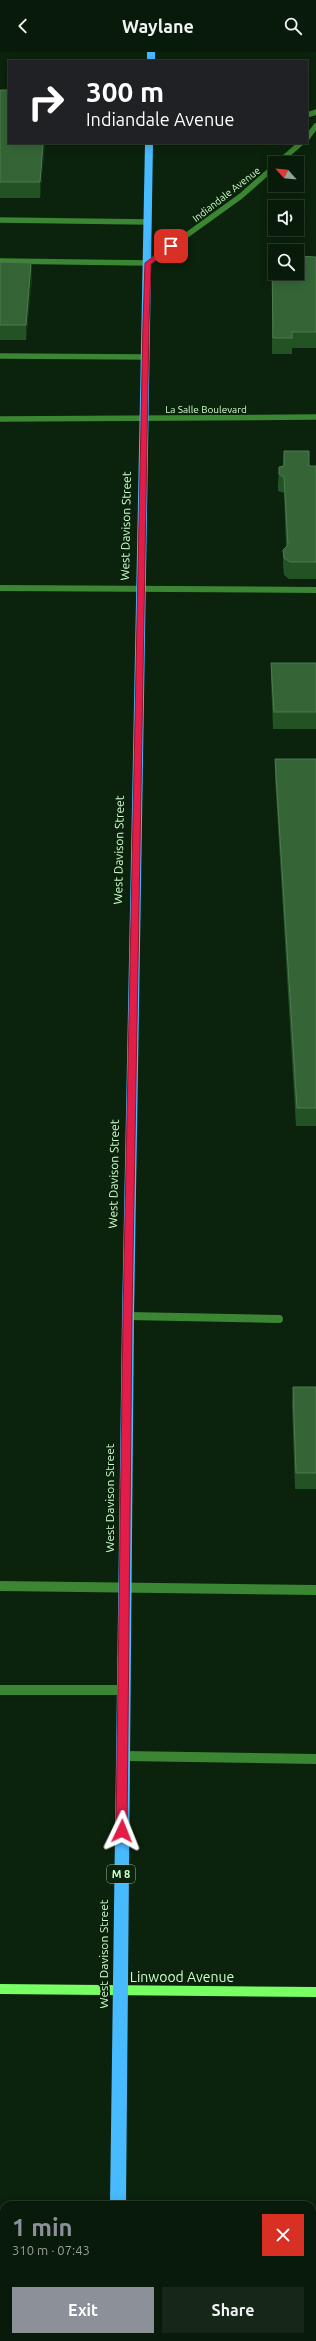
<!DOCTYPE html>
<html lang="en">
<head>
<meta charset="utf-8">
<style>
  :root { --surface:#081a09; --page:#162717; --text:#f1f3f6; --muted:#98a19c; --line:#29382a; --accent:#8c9099 }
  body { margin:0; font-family:Ubuntu,sans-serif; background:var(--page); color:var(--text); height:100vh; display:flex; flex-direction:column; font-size:15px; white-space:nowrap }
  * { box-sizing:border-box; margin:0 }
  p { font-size:13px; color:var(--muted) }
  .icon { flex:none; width:22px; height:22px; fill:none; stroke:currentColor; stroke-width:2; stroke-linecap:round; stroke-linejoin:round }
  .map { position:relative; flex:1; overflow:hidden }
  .sheet { position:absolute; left:0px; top:2149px; width:316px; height:140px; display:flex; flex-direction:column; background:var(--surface); border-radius:12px 12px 0 0; box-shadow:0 2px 10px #0003,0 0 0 1px var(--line) }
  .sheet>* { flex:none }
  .banner { position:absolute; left:8px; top:8px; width:300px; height:84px; border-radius:0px; box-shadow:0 2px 10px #0003,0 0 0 1px var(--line); background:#202124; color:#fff; overflow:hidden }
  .needle { width:26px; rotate:297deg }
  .tools { position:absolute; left:268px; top:104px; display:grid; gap:8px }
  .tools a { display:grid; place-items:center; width:36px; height:36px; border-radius:0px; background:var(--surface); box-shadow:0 2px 10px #0003,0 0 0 1px var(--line); font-size:20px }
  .pin { position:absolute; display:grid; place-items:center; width:34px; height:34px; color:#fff; margin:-17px; border-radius:8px; box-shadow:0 2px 6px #0006 }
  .me { position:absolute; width:44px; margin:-22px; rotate:2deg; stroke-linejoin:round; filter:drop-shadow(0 0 3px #0008) }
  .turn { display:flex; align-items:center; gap:14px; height:84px; padding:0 12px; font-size:18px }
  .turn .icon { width:52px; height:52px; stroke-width:2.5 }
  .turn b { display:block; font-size:28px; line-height:34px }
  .round { display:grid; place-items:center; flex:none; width:42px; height:42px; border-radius:0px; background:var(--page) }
  .overview { display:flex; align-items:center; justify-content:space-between; height:68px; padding:0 12px }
  h1 { font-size:24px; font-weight:700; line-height:30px; color:var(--accent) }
  .action { display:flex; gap:8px; margin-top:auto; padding:8px 12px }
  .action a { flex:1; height:46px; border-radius:0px; background:var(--accent); color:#fff; font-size:16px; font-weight:700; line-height:46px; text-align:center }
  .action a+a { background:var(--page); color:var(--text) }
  header { display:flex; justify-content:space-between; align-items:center; height:52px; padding:0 12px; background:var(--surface); font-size:18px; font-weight:700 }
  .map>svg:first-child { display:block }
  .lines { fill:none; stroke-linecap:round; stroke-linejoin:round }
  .lane-far3 { stroke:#3b8632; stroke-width:5.5 }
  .lane-far2 { stroke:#3b8632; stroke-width:6 }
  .lane-far1 { stroke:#3b8632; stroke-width:8 }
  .lane { stroke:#3b8632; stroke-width:10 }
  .street { stroke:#3b8632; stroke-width:5.5 }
  .secondary { stroke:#77ff64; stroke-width:10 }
  .highway { fill:#48baff; fill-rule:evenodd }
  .wall { fill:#235225 }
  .shaded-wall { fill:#123713 }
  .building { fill:#356537; stroke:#4d7d4e }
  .route { fill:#e11d48; stroke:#92132f }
  .labels { text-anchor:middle; stroke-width:4; stroke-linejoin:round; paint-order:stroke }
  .far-street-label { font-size:10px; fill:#ceffcd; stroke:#0b220c }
  .shield { fill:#0b220c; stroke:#94bd93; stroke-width:1 }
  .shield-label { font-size:11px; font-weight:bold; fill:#ceffcd }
  .street-label { font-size:12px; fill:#ceffcd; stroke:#0b220c }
  .near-street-label { font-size:14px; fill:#ceffcd; stroke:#0b220c }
</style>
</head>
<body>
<header><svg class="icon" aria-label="back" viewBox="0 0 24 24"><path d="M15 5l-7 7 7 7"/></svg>Waylane<svg class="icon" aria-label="search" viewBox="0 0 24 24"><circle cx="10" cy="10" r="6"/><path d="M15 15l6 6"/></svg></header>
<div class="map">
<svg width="316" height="2289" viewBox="0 0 316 2289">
  <rect width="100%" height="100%" fill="#0b220c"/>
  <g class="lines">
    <!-- lane-far3 -->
    <path class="lane-far3" d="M0,168L148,170
      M0,209L148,211
      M0,304L146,305"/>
    <!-- lane-far2 -->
    <path class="lane-far2" d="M0,536L316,538"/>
    <!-- lane-far1 -->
    <path class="lane-far1" d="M128,1264L279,1267"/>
    <!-- lane -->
    <path class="lane" d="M0,1534L316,1538
      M0,1638H124
      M124,1704L316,1707
      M312,2265H316
      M0,2283H4
      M39,2285L118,2289"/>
    <!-- street -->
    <path class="street" d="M307,63L316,60
      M307,86L316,74
      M278,111L301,91
      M148,211L241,144L275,114
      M0,367L316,365"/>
    <!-- secondary -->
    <path class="secondary" d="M0,1937L316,1940"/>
    <!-- highway -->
    <path class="highway" d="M147,0H155V9H147Z
      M145,91H153L134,1264L126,2153H110L122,1264Z
      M110,2285H126V2289H110Z"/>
  </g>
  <!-- wall -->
  <path class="wall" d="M0,38L45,91L40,146H0Z
    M316,205V296H292V302H272V212L275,221Z
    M0,210L31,211L32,226L26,288H0Z
    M284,399L309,414H316V527H289L284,523L283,514V498L286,495L284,441L278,439V432L279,415L283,414Z
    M271,611H316V677H273L271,628Z
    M275,707H316V1074H296L275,725Z
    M293,1335H316V1437H295L292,1352Z"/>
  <!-- shaded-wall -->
  <path class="shaded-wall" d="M43,91H45L40,146V130Z
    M31,211L32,226L26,288V273Z"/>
  <!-- building -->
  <path class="building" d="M0,38H9V91H43L40,130H0Z
    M297,204L316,205V280H292V286H273L272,212H275V221H297Z
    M0,210L31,211L26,273H0Z
    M284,399H309V414H316V510H290L284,506L283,498L288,493L284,425L279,422V415L284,414Z
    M271,611H316V660H274Z
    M275,707H316V1056H297Z
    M293,1335H316V1421H296Z"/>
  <!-- route -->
  <path class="route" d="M169,193L174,194L151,212L149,271L132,1264L127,1779L122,1784L116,1779L123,1264L143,271L145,211Z"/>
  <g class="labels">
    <!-- far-street labels -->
    <g class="far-street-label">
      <text transform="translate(226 142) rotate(-38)" y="4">Indiandale Avenue</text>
      <text x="206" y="361">La Salle Boulevard</text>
    </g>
    <!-- shield labels -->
    <rect class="shield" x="107" y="1813" width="28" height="18" rx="3"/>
    <g class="shield-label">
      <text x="121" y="1826">M 8</text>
    </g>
    <!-- street labels -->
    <g class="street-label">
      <text transform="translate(126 474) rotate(-89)" y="4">West Davison Street</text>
      <text transform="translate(119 798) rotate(-89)" y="4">West Davison Street</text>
      <text transform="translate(114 1122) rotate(-89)" y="4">West Davison Street</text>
      <text transform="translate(110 1446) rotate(-90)" y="4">West Davison Street</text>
      <text transform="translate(104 1902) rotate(-90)" y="4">West Davison Street</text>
    </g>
    <!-- near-street labels -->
    <g class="near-street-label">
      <text x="182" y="1930">Linwood Avenue</text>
    </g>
  </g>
</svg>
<div class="tools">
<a><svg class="needle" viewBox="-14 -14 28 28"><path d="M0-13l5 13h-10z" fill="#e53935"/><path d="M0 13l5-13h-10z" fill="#98a19c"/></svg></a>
<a><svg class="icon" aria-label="sound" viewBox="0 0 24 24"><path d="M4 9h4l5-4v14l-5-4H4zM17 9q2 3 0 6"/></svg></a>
<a><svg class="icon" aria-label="search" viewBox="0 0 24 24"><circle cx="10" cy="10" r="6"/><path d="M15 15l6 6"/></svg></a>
</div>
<div class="pin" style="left:171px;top:194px;background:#d93025"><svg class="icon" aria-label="arrive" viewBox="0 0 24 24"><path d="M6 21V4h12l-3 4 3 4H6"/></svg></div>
<svg class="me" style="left:122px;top:1779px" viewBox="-20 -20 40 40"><path d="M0-17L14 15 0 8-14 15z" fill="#e11d48" stroke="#fff" stroke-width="4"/></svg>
<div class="banner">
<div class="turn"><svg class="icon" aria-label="right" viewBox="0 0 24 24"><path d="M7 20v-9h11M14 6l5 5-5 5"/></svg><div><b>300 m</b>Indiandale Avenue</div></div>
</div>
<section class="sheet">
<div class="overview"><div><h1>1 min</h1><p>310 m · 07:43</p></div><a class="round" style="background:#d93025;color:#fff"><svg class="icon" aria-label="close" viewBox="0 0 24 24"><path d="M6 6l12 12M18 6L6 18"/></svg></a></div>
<div class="action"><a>Exit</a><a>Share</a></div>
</section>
</div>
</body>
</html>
